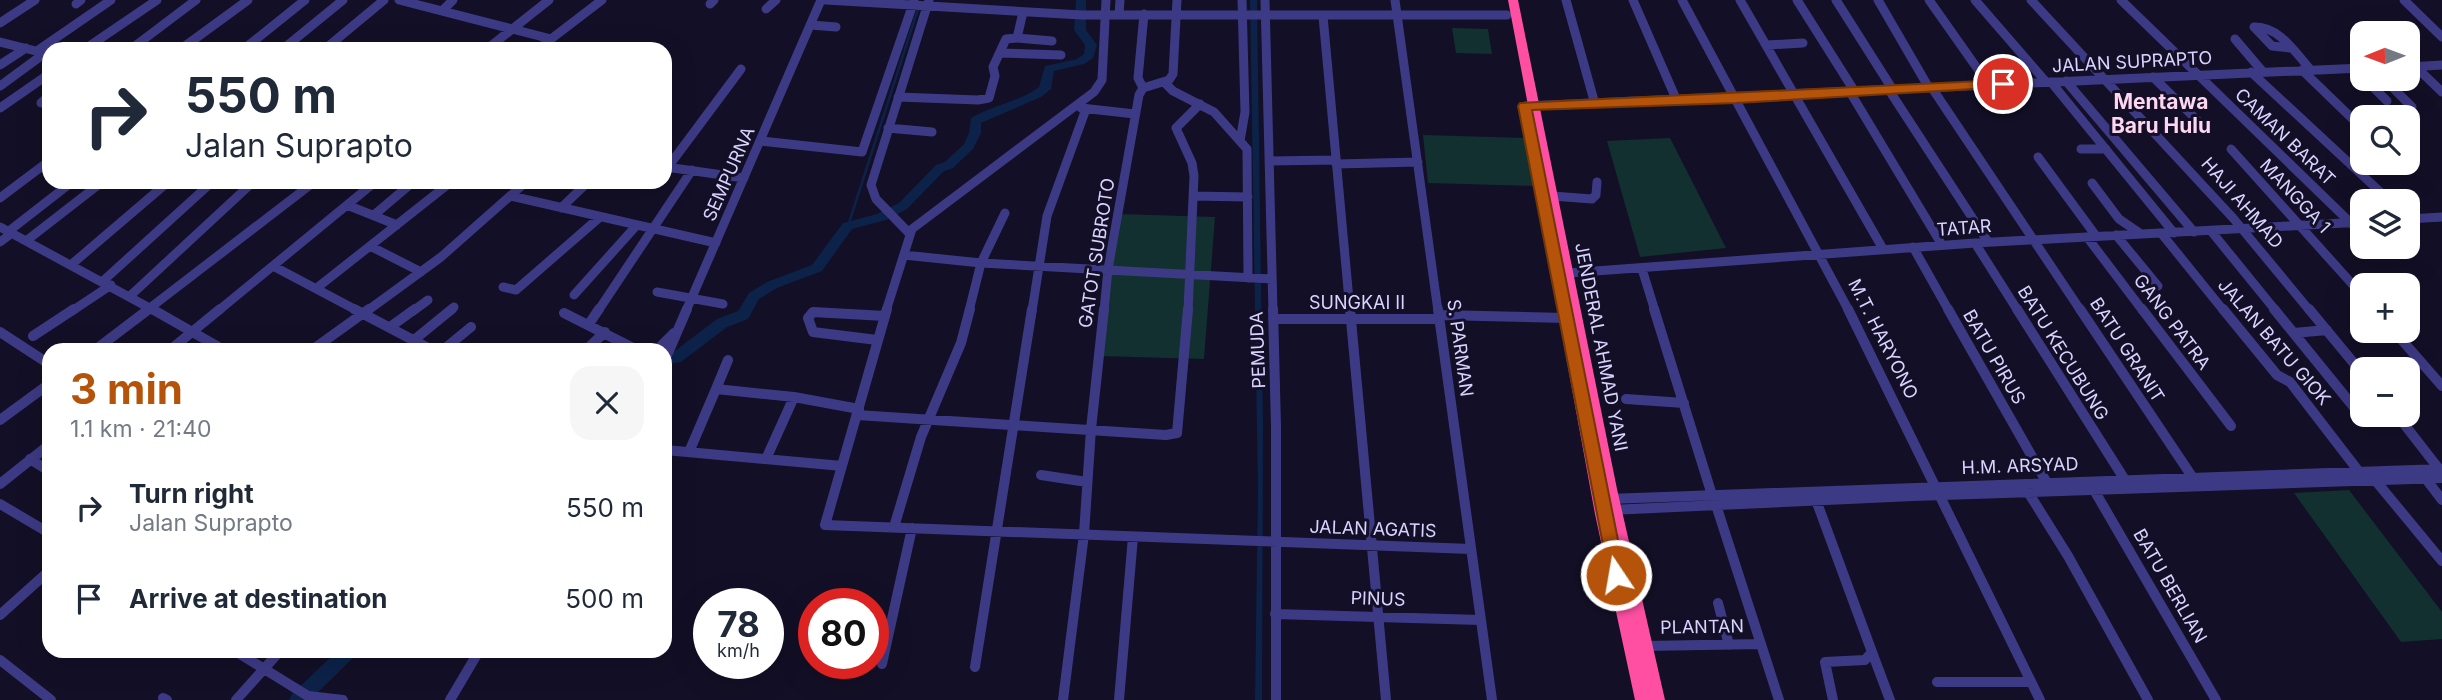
<!DOCTYPE html>
<html lang="en">
<head>
<meta charset="utf-8">
<style>
  :root { --surface:#fff; --page:#f6f6f7; --text:#1f2937; --muted:#747a83; --accent:#b45309 }
  body { margin:0; font-family:Inter,sans-serif; background:var(--page); color:var(--text); height:100vh; display:flex; flex-direction:column; font-size:26px; white-space:nowrap }
  * { box-sizing:border-box; margin:0 }
  p { font-size:23px; color:var(--muted) }
  .icon { flex:none; width:38px; height:38px; fill:none; stroke:currentColor; stroke-width:2; stroke-linecap:round; stroke-linejoin:round }
  .map { position:relative; flex:1; overflow:hidden }
  .details { position:absolute; left:42px; top:343px; width:630px; height:315px; display:flex; flex-direction:column; background:var(--surface); border-radius:21px; box-shadow:0 7px 28px #0002 }
  .details>* { flex:none }
  .top-card { position:absolute; left:42px; top:42px; width:630px; height:147px; border-radius:21px; box-shadow:0 7px 28px #0002; background:#fff; color:var(--text); overflow:hidden }
  .needle { width:46px; rotate:269deg }
  .buttons { position:absolute; left:2350px; top:21px; display:grid; gap:14px }
  .buttons a { display:grid; place-items:center; width:70px; height:70px; border-radius:14px; background:var(--surface); box-shadow:0 7px 28px #0002; font-size:35px }
  .speed { position:absolute; left:693px; top:588px; display:flex; gap:14px; font-size:35px; font-weight:700; text-align:center }
  .speed>* { display:grid; place-content:center; width:91px; height:91px; border-radius:50%; background:var(--surface); box-shadow:0 7px 28px #0002; line-height:1 }
  .speed small { font-size:18px; font-weight:400 }
  .speed .limit { border:10px solid #d22; background:#fff; color:#111 }
  .pin { position:absolute; display:grid; place-items:center; width:60px; height:60px; color:#fff; margin:-30px; border:4px solid #fff; border-radius:50%; box-shadow:0 2px 7px #0007 }
  .me { position:absolute; width:77px; margin:-38px; rotate:348deg; stroke-linejoin:round; filter:drop-shadow(0 0 5px #0008) }
  .turn { display:flex; align-items:center; gap:24px; height:147px; padding:0 28px; font-size:32px }
  .turn .icon { width:91px; height:91px; stroke-width:2.5 }
  .turn b { display:block; font-size:49px; line-height:60px }
  .round { display:grid; place-items:center; flex:none; width:74px; height:74px; border-radius:21px; background:var(--page) }
  .head { display:flex; align-items:center; justify-content:space-between; height:119px; padding:0 28px }
  h1 { font-size:42px; font-weight:700; line-height:52px; color:var(--accent) }
  ul { padding:0; list-style:none }
  li { display:flex; align-items:center; gap:21px; height:91px; padding:0 28px }
  li div { flex:1 }
  li b { display:block; font-size:26px }
  li em { font-style:normal }
  .map>svg:first-child { display:block }
  .green { fill:#12302f }
  .water { fill:#0c2248 }
  .lines { fill:none; stroke-linecap:round; stroke-linejoin:round }
  .stream { stroke:#0c2248; stroke-width:2.5 }
  .river { fill:#0c2248; fill-rule:evenodd }
  .minor-far1 { stroke:#3d3a85; stroke-width:9 }
  .minor { stroke:#3d3a85; stroke-width:10 }
  .highway { fill:#ff4fa3; fill-rule:evenodd }
  .route { fill:#b45309; stroke:#753606; stroke-width:2 }
  .labels { text-anchor:middle; stroke-width:6; stroke-linejoin:round; paint-order:stroke }
  .street-label { font-size:18px; fill:#d9d4ff; stroke:#130f26 }
  .quarter-label { font-size:21px; font-weight:bold; fill:#ffd6f0; stroke:#130f26 }
</style>
</head>
<body>
<div class="map">
<svg width="2442" height="700" viewBox="0 0 2442 700">
  <rect width="100%" height="100%" fill="#130f26"/>
  <!-- green -->
  <path class="green" d="M1452,28L1488,29L1492,54L1456,53Z
    M1423,135L1528,138L1537,186L1428,183Z
    M1670,138L1726,248L1640,257L1607,141Z
    M1119,214L1215,217L1204,359L1099,356Z
    M2349,490L2442,612V639L2401,642L2294,493Z"/>
  <!-- water -->
  <path class="water" d="M1250,0H1257L1263,426L1262,700H1255L1258,491Z"/>
  <g class="lines">
    <!-- stream -->
    <path class="stream" d="M848,226L918,9"/>
    <!-- river -->
    <path class="river" d="M1076,0H1086V30L1097,45L1093,58L1084,64L1054,71L1051,89L1041,97L981,123V133L973,149L953,168L944,171L907,209L886,220L852,229L822,271L777,288L759,299L748,319L727,327L681,362L665,365V355L672,353L717,319L738,311L749,293L767,282L812,265L843,223L877,214L899,203L936,165L945,162L964,144L969,133L971,118C992,105 1019,102 1039,87L1045,66L1077,59L1084,54L1085,45L1074,30Z
      M337,651H357L355,656L310,700H289L292,694Z"/>
    <!-- minor-far1 -->
    <path class="minor-far1" d="M399,0L551,39
      M826,0L1082,15H1507
      M1265,0L1273,311
      M1395,0L1438,311
      M1566,0L1595,104
      M1633,0L1677,101
      M1682,0L1849,311
      M1740,0L1883,249
      M1797,0L1855,92
      M1836,0L1893,90
      M1878,0L1929,88
      M1929,0L1989,85
      M1975,0L2046,82
      M2031,0L2233,218L2310,311
      M2121,0L2357,229
      M2404,0L2442,37
      M76,4L81,0
      M710,4L714,0
      M766,9L776,0
      M443,10L453,0
      M1119,15L1120,0
      M1323,16L1350,311
      M0,23L35,0
      M811,25L836,27
      M1017,38L1052,41
      M2235,39L2263,72
      M0,42L40,52
      M1767,45L1803,43
      M2290,48L2272,46L2254,27C2279,26 2295,52 2310,69
      M85,49L157,0
      M131,49L196,0
      M181,49L248,0
      M244,49L305,0
      M283,49L343,0
      M325,49L384,0
      M487,49L549,0
      M538,49L602,0
      M37,51L111,0
      M1000,53L1061,55
      M0,65L26,48
      M2415,66L2442,92
      M2408,67L2442,65
      M2302,70L2362,128
      M2251,72L2390,201
      M2153,77L2204,127
      M2365,79L2387,101
      M2384,79L2412,107
      M2066,81L2194,232
      M1164,82L1173,91L1214,112L1247,149L1248,278
      M2051,82L2174,233
      M0,86L45,53
      M1143,88L1138,78L1144,14
      M1932,88L2081,311
      M1889,90L1988,242
      M1850,92L1942,245
      M898,97L978,100L989,98L995,76L993,67L1006,39L1017,38L1023,12
      M41,103L49,96
      M1525,106L2362,68
      M0,108L49,74
      M1081,108L1135,114
      M888,128L932,132
      M761,141L862,152L914,1
      M1240,141L1245,112L1242,0
      M2081,149H2106
      M2231,149L2362,295
      M2038,157L2096,236
      M1270,161L1336,160
      M1336,164L1418,162
      M666,167L744,178
      M668,167L741,69
      M2092,183L2119,219L2141,234
      M511,196L716,243
      M1193,196L1248,197
      M1552,196L1592,199L1596,195L1597,182
      M0,198L49,161
      M347,205L397,225
      M561,208L588,182
      M374,215L413,182
      M2408,219L2442,217
      M0,227L155,311
      M9,231L72,182
      M2211,231L2276,311
      M2161,233L2224,311
      M910,234L876,199L871,185L929,0
      M2116,235L2158,286
      M2087,237L2143,311
      M26,241L102,182
      M0,242L12,233
      M1975,243L2018,311
      M370,246L421,272
      M1913,247L1949,311
      M904,255L981,263L1272,279
      M72,264L168,182
      M273,266L358,311
      M1642,269L1655,311
      M1568,273L1975,243L2362,222
      M103,281L212,182
      M318,287L451,182
      M503,287L516,290L600,217
      M657,292L723,304
      M574,295L636,226
      M130,296L253,182
      M72,311L111,285
      M146,311L314,182
      M218,311L375,182
      M367,311L441,257L526,182
      M413,311L428,300
      M450,311L454,307
      M598,311L692,170
      M686,311L821,0
      M886,311L912,229L1094,92L1102,80L1106,0
      M969,311L981,263L1005,213
      M1032,311L1047,216L1086,109
      M1104,311L1108,269L1139,95L1143,88L1169,80L1173,74L1177,0
      M1188,311L1194,176L1192,163L1176,128L1200,104"/>
    <!-- minor -->
    <path class="minor" d="M152,309L224,350
      M354,309L432,350
      M887,309L825,525L1471,549
      M1273,309L1276,427V700
      M1350,309L1386,700
      M1438,309L1492,700
      M1654,309L1712,495
      M1848,309L2040,700
      M1948,309L2047,483
      M2017,309L2125,480
      M2080,309L2193,478
      M2142,309L2231,426
      M2223,309L2277,375L2290,382L2360,473
      M2274,309L2357,411
      M2309,309L2362,373
      M564,313L637,350
      M1440,315L1566,318
      M1273,319H1440
      M589,324L599,309
      M390,327L415,309
      M2394,331L2442,386
      M0,332L49,364
      M2294,333L2327,330
      M33,336L74,309
      M414,340L452,309
      M877,340L813,332L808,318L813,312L885,316
      M95,350L149,309
      M170,350L220,309
      M312,350L369,309
      M443,350L471,327
      M586,350L605,332
      M657,350L674,333
      M665,360L687,309
      M716,389L728,360
      M794,397L859,409
      M1626,399L1684,403
      M857,415L1166,435L1177,433L1188,309
      M2397,415L2439,469
      M0,420L49,384
      M665,450L842,466
      M689,452L716,389L794,397L766,459
      M30,459L49,471
      M1041,475L1087,482
      M2426,479L2442,500
      M2375,480L2442,561
      M0,484L49,445
      M2094,490L2216,700
      M2028,492L2068,556L2148,700
      M1608,499L2442,469
      M1816,500L1872,652L1865,660L1825,662L1833,700
      M0,504L49,533
      M1716,505L1779,700
      M1610,510L1913,496L2442,478
      M894,527L921,437L961,343L970,309
      M1718,603L1729,645
      M1275,614L1480,620
      M0,615L49,571
      M1644,646L1761,644
      M235,651L308,696L343,700
      M1872,652L1890,700
      M0,660L51,700
      M882,664L912,528
      M975,667L1032,309
      M1937,682H2031
      M163,698L167,700
      M236,700L280,651
      M450,700L479,651
      M1063,700L1084,534L1091,429L1104,309
      M1119,700L1133,537"/>
    <!-- highway -->
    <path class="highway" d="M1508,0H1518L1617,489L1665,700H1635L1595,514L1538,204L1540,201L1546,200Z"/>
  </g>
  <!-- route -->
  <path class="route" d="M2003,80L2007,81V87L1736,103L1532,110L1625,575L1623,581L1616,583L1610,581L1518,106L1520,103Z"/>
  <g class="labels">
    <!-- street labels -->
    <g class="street-label">
      <text transform="translate(2132 62) rotate(-3)" y="6">JALAN SUPRAPTO</text>
      <text transform="translate(2285 137) rotate(44)" y="6">CAMAN BARAT</text>
      <text transform="translate(729 174) rotate(-66)" y="6">SEMPURNA</text>
      <text transform="translate(2295 196) rotate(47)" y="6">MANGGA 1</text>
      <text transform="translate(2242 203) rotate(49)" y="6">HAJI AHMAD</text>
      <text transform="translate(1964 228) rotate(-4)" y="6">TATAR</text>
      <text transform="translate(1097 253) rotate(-81)" y="6">GATOT SUBROTO</text>
      <text x="1357" y="309">SUNGKAI II</text>
      <text transform="translate(2172 322) rotate(53)" y="6">GANG PATRA</text>
      <text transform="translate(1883 339) rotate(63)" y="6">M.T. HARYONO</text>
      <text transform="translate(2274 342) rotate(49)" y="6">JALAN BATU GIOK</text>
      <text transform="translate(1601 347) rotate(79)" y="6">JENDERAL AHMAD YANI</text>
      <text transform="translate(1460 348) rotate(82)" y="6">S. PARMAN</text>
      <text transform="translate(1258 350) rotate(-92)" y="6">PEMUDA</text>
      <text transform="translate(2127 350) rotate(57)" y="6">BATU GRANIT</text>
      <text transform="translate(2063 353) rotate(58)" y="6">BATU KECUBUNG</text>
      <text transform="translate(1994 357) rotate(60)" y="6">BATU PIRUS</text>
      <text transform="translate(2020 466) rotate(-2)" y="6">H.M. ARSYAD</text>
      <text transform="translate(1373 529) rotate(2)" y="6">JALAN AGATIS</text>
      <text transform="translate(2170 586) rotate(60)" y="6">BATU BERLIAN</text>
      <text transform="translate(1378 599) rotate(2)" y="6">PINUS</text>
      <text transform="translate(1702 627) rotate(-1)" y="6">PLANTAN</text>
    </g>
    <!-- quarter labels -->
    <g class="quarter-label">
      <text x="2161" y="109">Mentawa<tspan x="2161" dy="24">Baru Hulu</tspan></text>
    </g>
  </g>
</svg>
<div class="buttons">
<a><svg class="needle" viewBox="-14 -14 28 28"><path d="M0-13l5 13h-10z" fill="#e53935"/><path d="M0 13l5-13h-10z" fill="#747a83"/></svg></a>
<a><svg class="icon" aria-label="search" viewBox="0 0 24 24"><circle cx="10" cy="10" r="6"/><path d="M15 15l6 6"/></svg></a>
<a><svg class="icon" aria-label="layers" viewBox="0 0 24 24"><path d="M12 4l9 5-9 5-9-5zM3 14l9 5 9-5"/></svg></a>
<a>+</a>
<a>−</a>
</div>
<div class="speed"><div>78<small>km/h</small></div><div class="limit">80</div></div>
<div class="pin" style="left:2003px;top:84px;background:#d93025"><svg class="icon" aria-label="arrive" viewBox="0 0 24 24"><path d="M6 21V4h12l-3 4 3 4H6"/></svg></div>
<svg class="me" style="left:1616px;top:575px" viewBox="-20 -20 40 40"><circle r="17" fill="#b45309" stroke="#fff" stroke-width="3"/><path d="M0-11L8 9 0 5-8 9z" fill="#fff"/></svg>
<div class="top-card">
<div class="turn"><svg class="icon" aria-label="right" viewBox="0 0 24 24"><path d="M7 20v-9h11M14 6l5 5-5 5"/></svg><div><b>550 m</b>Jalan Suprapto</div></div>
</div>
<section class="details">
<div class="head"><div><h1>3 min</h1><p>1.1 km · 21:40</p></div><a class="round"><svg class="icon" aria-label="close" viewBox="0 0 24 24"><path d="M6 6l12 12M18 6L6 18"/></svg></a></div>
<ul>
<li><svg class="icon" aria-label="right" viewBox="0 0 24 24"><path d="M7 20v-9h11M14 6l5 5-5 5"/></svg><div><b>Turn right</b><p>Jalan Suprapto</p></div><em>550 m</em></li>
<li><svg class="icon" aria-label="arrive" viewBox="0 0 24 24"><path d="M6 21V4h12l-3 4 3 4H6"/></svg><div><b>Arrive at destination</b></div><em>500 m</em></li>
</ul>
</section>
</div>
</body>
</html>
